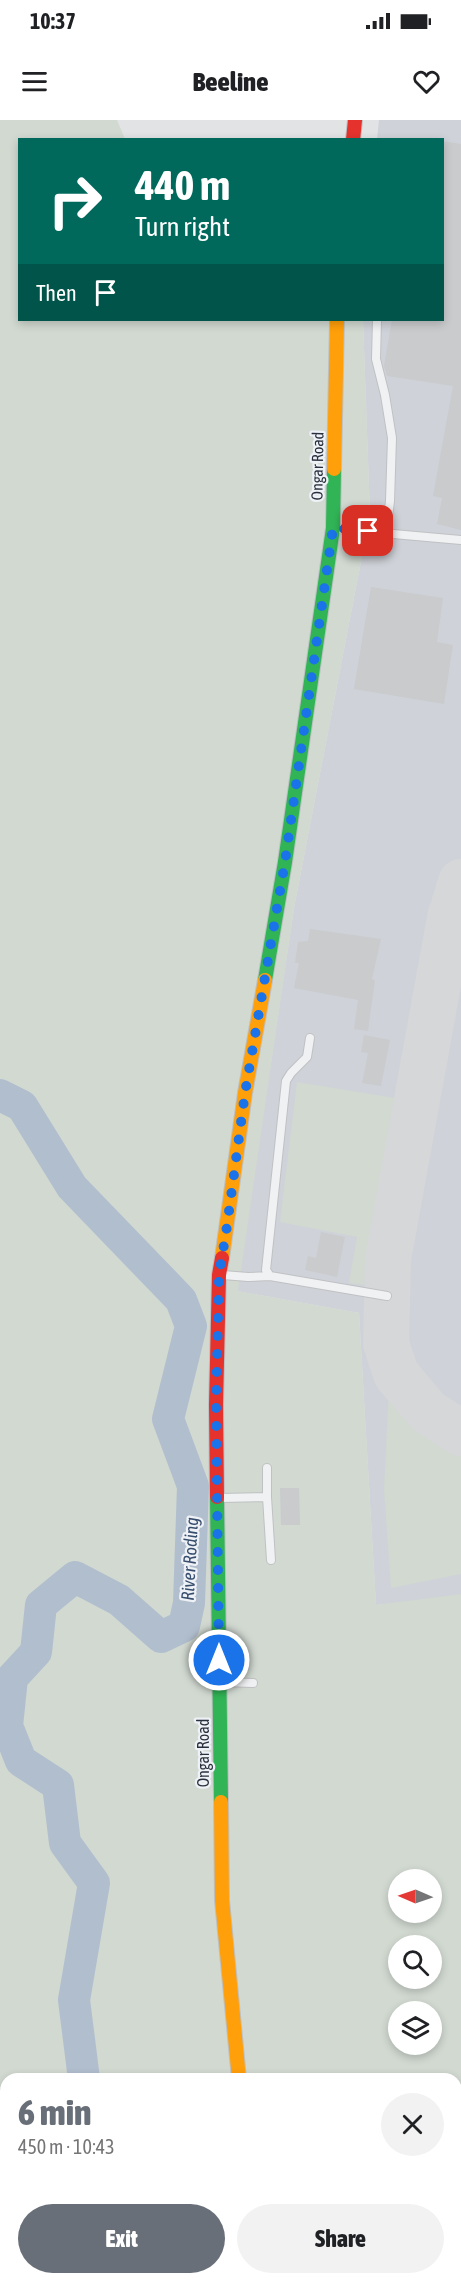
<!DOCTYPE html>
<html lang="en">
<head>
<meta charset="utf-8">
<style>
  :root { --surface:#fff; --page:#f2f2f2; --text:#202124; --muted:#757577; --accent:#696f78 }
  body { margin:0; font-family:"Asap Condensed",sans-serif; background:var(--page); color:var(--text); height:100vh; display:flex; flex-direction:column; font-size:22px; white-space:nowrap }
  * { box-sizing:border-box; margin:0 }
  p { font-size:20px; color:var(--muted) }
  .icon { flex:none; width:33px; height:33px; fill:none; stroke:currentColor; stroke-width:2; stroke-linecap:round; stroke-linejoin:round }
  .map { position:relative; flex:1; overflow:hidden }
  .details { position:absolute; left:0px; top:1953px; width:462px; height:212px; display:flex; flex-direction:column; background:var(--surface); border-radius:18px 18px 0 0; box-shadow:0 3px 9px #0003 }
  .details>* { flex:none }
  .guide { position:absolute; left:18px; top:18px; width:426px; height:183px; border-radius:0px; box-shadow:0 3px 9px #0003; background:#00695c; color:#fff; overflow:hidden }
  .needle { width:39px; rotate:272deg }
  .controls { position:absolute; left:388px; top:1749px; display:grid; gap:12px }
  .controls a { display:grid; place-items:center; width:54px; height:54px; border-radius:50%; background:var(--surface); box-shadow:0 3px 9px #0003; font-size:30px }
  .pin { position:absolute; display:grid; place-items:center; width:51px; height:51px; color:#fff; margin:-26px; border-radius:12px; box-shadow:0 3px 9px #0006 }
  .me { position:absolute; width:66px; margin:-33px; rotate:0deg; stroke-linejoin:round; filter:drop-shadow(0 0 4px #0008) }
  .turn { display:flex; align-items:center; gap:21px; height:126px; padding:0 18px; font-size:27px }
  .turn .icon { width:78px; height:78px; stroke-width:2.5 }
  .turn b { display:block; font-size:42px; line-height:51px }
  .then { display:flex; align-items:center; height:57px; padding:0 18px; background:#0003; gap:12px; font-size:22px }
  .round { display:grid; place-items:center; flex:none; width:63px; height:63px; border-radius:32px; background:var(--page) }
  .head { display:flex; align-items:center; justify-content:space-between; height:102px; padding:0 18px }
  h1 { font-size:36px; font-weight:800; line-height:45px; color:var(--accent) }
  .action { display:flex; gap:12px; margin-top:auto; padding:12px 18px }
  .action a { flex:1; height:69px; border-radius:36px; background:var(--accent); color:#fff; font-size:24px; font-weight:800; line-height:69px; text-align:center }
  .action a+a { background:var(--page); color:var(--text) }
  .status { display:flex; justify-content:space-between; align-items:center; height:42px; padding:0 30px; background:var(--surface); direction:ltr }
  .status svg { height:16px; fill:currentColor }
  header { display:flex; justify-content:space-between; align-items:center; height:78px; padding:0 18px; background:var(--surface); font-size:27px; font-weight:800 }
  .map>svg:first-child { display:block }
  .built { fill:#cfd2d8 }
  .green { fill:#d1d9d1; fill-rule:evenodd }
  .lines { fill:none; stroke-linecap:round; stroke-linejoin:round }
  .stream { stroke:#b1bece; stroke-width:5 }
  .river { stroke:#b1bece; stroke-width:32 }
  .taxiway { stroke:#d6d7d9; stroke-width:46 }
  .building { fill:#c9cbcd }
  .lane-casing { stroke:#bfc1c3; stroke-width:10 }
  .fast-casing { stroke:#bec0c3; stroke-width:16 }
  .slow-casing { stroke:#bec0c3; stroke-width:16 }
  .jam-casing { stroke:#bec0c3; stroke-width:16 }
  .path { stroke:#c0c1c6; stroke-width:3; stroke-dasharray:4.5 4.5; stroke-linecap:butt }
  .lane { stroke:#f0f1f3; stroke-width:8 }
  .fast { stroke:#30b455; stroke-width:14 }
  .slow { stroke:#ff9f0a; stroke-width:14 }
  .jam { stroke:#e5322d; stroke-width:14 }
  .route { stroke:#1a73e8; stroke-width:10; stroke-dasharray:0 18 }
  .labels { text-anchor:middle; stroke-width:4.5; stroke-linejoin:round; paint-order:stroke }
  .street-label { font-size:16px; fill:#29303d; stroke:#eef1f5 }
  .water-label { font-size:18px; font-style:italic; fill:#374d6d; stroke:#eef1f5 }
</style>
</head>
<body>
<div class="status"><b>10:37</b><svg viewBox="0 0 49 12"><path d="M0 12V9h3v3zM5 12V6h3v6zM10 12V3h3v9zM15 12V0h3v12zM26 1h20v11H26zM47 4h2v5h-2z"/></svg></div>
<header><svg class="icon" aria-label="menu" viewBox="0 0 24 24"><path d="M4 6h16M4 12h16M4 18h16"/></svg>Beeline<svg class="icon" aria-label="heart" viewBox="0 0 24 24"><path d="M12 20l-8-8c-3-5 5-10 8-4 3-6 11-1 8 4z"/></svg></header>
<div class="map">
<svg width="461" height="2164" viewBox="0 0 461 2164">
  <rect width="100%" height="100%" fill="#e1e3e5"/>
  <!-- built -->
  <path class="built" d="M379,0H461V1476L376,1485L359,1193L237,1171L294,788L370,395L363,200H442V20L377,19Z"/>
  <!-- green -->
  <path class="green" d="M0,0H117L125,19L20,20V200H363L370,395L294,788L238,1171L359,1193L376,1485L461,1474V2164H0ZM399,1760H432V1792H399ZM399,1826H432V1858H399ZM399,1892H432V1924H399ZM6,1959H456V2158H6Z
    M297,962L395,978L364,1165L349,1163L357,1117L280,1102Z
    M389,1266L423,1312L461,1334V1454L391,1468L384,1370Z"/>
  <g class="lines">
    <!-- stream -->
    <path class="stream" d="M0,2139L6,2138"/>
    <!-- river -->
    <path class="river" d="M0,975L22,986L72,1067L181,1180L191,1206L168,1299L193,1366L189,1483L184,1506L161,1517L119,1480L75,1457L41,1485L36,1532L12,1558L7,1606L21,1641L58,1665L65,1723L94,1763L74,1880L84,1959
      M197,2158L201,2164"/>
    <!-- taxiway -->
    <path class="taxiway" d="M461,762L450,798L388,1139L386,1223L396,1254L428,1292L461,1313"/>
  </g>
  <!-- building -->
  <path class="building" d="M442,21L461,24V410L437,404L442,378L433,376L453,266L387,256L384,246L392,200H442Z
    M371,467L443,478L437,522L453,525L444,584L354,569Z
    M310,809L381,819L372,859L375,860L368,911L354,909L358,880L294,868L299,843H295L298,822L308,821Z
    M364,915L390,920L381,966L362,963L368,933L361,932Z
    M321,1112L345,1117L337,1157L305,1150L308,1136L316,1138Z
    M280,1368H299L300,1405H281Z"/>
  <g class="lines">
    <defs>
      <path id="lane" d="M377,200L376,239L385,275L392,318L390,381L386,412
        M337,409L461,420
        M310,918L307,937L291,953L286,961L266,1150L270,1156L387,1176
        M223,1155L248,1157L270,1156
        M267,1348V1377
        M221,1378L267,1377L271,1440
        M223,1562L253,1563"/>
      <path id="fast" d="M265,860L285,742L333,408L334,349
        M217,1377L221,1682"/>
      <path id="slow" d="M334,349L337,200
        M222,1138L245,973L265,860
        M221,1682L222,1780L239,1959"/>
      <path id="jam" d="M353,20L355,0
        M217,1377L216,1285L219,1155L222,1138
        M262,2158V2164"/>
    </defs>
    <!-- lane casing -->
    <use href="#lane" class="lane-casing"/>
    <!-- fast casing -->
    <use href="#fast" class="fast-casing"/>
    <!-- slow casing -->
    <use href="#slow" class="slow-casing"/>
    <!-- jam casing -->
    <use href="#jam" class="jam-casing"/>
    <!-- path -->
    <path class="path" d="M0,2081L6,2084
      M0,2124H6
      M142,2161L174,2164"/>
    <!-- lane -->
    <use href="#lane" class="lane"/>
    <!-- fast -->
    <use href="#fast" class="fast"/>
    <!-- slow -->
    <use href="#slow" class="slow"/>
    <!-- jam -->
    <use href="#jam" class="jam"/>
  </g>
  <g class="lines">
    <!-- route -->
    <path class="route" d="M219,1540L216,1285L219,1155L227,1106L245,973L285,742L333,408L368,411"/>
  </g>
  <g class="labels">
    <!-- street labels -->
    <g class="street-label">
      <text transform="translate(317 346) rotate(-89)" y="6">Ongar Road</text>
      <text transform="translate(203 1633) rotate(-90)" y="6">Ongar Road</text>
    </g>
    <!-- water labels -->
    <g class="water-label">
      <text transform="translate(190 1439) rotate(-87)" y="6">River Roding</text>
    </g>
  </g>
</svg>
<div class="controls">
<a><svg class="needle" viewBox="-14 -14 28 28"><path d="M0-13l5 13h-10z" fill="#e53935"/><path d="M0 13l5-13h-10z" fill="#757577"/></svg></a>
<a><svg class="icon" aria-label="search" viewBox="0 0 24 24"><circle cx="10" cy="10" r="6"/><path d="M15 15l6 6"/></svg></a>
<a><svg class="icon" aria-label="layers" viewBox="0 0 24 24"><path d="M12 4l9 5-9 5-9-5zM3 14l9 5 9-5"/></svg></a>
</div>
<div class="pin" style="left:368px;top:411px;background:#d93025"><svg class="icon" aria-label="arrive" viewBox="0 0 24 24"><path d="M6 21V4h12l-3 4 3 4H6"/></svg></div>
<svg class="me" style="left:219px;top:1540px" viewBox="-20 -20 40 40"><circle r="17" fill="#1a73e8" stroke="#fff" stroke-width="3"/><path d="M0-11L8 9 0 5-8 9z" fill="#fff"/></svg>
<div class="guide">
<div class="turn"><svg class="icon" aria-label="right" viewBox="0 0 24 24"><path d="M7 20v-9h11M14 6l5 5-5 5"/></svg><div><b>440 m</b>Turn right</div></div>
<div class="then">Then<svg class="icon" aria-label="arrive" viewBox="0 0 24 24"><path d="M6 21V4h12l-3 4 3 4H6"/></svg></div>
</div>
<section class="details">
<div class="head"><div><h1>6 min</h1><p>450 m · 10:43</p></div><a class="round"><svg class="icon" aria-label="close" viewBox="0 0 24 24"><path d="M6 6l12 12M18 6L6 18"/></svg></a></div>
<div class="action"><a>Exit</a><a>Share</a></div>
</section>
</div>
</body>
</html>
